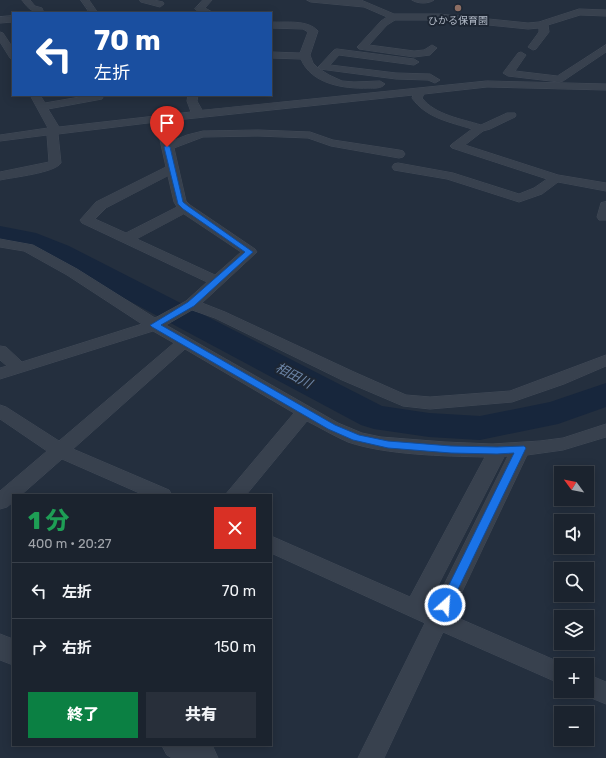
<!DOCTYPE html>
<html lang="ja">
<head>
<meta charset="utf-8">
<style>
  :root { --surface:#1b232e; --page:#282f3a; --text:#f1f3f6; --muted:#a0a4aa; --line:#39404a; --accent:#0b8043 }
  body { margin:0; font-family:Rubik,"Noto Sans JP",sans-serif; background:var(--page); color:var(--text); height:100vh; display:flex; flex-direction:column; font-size:15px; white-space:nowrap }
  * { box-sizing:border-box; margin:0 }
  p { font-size:13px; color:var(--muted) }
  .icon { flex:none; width:22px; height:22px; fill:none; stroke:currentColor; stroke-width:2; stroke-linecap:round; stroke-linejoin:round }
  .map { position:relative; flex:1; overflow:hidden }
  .details { position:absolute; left:12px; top:494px; width:260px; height:252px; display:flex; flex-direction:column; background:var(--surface); border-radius:0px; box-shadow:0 2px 10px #0003,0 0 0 1px var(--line) }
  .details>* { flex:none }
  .hud { position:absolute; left:12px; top:12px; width:260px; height:84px; border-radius:0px; box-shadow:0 2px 10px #0003,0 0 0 1px var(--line); background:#1a4fa0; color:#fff; overflow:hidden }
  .needle { width:26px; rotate:302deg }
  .buttons { position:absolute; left:554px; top:466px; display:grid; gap:8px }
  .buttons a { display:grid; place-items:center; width:40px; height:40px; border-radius:0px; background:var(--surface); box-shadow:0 2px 10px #0003,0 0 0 1px var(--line); font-size:20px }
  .pin { position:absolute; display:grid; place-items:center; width:34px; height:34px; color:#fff; margin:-41px -17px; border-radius:50% 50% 50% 0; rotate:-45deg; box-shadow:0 0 4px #0007 }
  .pin .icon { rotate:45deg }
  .me { position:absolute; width:44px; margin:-22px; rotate:26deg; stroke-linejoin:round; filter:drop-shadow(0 0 3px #0008) }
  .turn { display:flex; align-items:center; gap:14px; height:84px; padding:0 16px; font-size:18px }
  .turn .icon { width:52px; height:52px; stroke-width:2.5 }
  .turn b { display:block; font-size:28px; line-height:34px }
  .round { display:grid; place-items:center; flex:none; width:42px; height:42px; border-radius:0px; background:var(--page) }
  .head { display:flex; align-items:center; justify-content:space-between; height:68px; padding:0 16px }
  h1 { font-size:24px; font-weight:800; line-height:30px; color:#1e9e55 }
  .button { display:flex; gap:8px; margin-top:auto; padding:8px 16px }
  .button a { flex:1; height:46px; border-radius:0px; background:var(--accent); color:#fff; font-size:16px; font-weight:800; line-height:46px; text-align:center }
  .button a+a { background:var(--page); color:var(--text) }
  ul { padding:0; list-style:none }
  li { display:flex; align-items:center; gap:12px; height:56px; padding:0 16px; border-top:1px solid var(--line) }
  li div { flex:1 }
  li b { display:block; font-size:15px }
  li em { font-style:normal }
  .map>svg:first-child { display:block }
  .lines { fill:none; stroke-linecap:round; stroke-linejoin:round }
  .river { fill:#17263c; fill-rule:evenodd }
  .minor-casing { stroke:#414a57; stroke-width:1 }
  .tertiary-casing { stroke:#414a57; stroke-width:1 }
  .minor { fill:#38414e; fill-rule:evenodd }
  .tertiary { fill:#38414e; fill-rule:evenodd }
  .route { fill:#1a73e8; stroke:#114b97 }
  .education-dot { fill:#8d6e63; stroke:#1d2633; stroke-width:1.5 }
  .labels { text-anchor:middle; stroke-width:4; stroke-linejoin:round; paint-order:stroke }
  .far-poi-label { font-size:10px; fill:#b4bcc9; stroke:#1d2633 }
  .water-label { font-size:13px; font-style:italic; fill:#6d86a8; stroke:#1d2633 }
</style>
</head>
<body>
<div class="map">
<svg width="606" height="758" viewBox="0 0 606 758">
  <rect width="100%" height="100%" fill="#242f3e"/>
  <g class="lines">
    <!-- river -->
    <path class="river" d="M0,226L36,233L69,246L382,406L429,413L480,416L550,402L606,383V407L558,424L480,440L429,437L374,429L361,425L49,258L19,246L0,242Z"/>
    <defs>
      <path id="minor" d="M22,0H30L35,6L42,8L44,13C33,13 28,9 22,0Z
        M81,0H89L98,13H90Z
        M140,0H154L163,2L164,4L160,7L141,2Z
        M203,0H212L205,8L214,13C207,13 200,14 195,9Z
        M307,0H361L394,14H439L528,23L539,22L579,9L606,10V16L580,15L548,25L549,32L536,49L533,50L528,47L539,32V28L528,29L439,20H395L387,25L369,45L414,51L424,50L432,45L437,48L430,55L414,57L359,49L357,47L359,45L381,21L387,17L364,7L311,2Z
        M412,0H434C429,4 417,4 412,0Z
        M13,16V22L0,23V17Z
        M271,22C286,23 307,19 318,31L310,55L313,63L318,68L329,75L342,81L354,82L380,81L385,84C381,89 374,88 368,88C344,89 311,84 301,59L271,58V52L300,53L308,32L303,29L271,28Z
        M0,32L3,33L13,48V59L10,58L0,42Z
        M606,45V52L563,81L559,82L508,76L503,73L518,53L521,52L526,55L515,71L557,76Z
        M337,49L414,59L419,62L414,65L339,55L330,65L396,73L430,74L440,80L435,83L428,80L396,79L320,69L318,67L320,65L334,50Z
        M487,81L606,84V90L487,87L424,94L422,98C435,115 462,119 481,125L507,113H515L516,115L515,117L490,129L483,131L465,145L558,175L606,183V191L558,182L542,194L519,202L447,179L394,170L392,167L394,164L398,163L453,173L519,194L534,188L547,179L452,148L450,146L452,144L472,129C450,122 426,118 412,98L413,95L167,121L172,141L187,135L203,131L258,130L310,132L333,140L399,150L403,151L405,154L403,157L399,158L331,146L308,138L258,136L203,137L174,148L186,201L190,205L255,249L257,252L202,303L225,312L354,372L406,395L430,397L510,391L606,355V366L564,384L512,402L430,409L403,406L342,380L215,318L192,310L166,325L338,423L362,433L381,437L445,442L492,444L540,441L563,438L606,424V437L563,450L527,455L451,615L566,665H561V684L443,632L384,758H358L425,623L271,553V536L410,597L485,457C444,456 386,455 348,442C334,436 321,428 307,421L246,495H225L294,413L185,349L73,449L169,490L172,495H144L62,459L21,495H13V502L7,507L0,509V491L47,451L0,419V405L6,407L59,441L174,343L153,331L0,379V368L7,366L0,360V346L6,347L22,362L142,324L67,275L24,251L0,247V239L33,245L77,269L155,318L186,301L207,282L82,223L80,220L96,202L166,167L156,122L58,134L61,163C54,173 14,177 0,180V172L49,162L47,135L0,141V135L48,128L30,95H40L45,103L91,95H102L103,97L102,99L48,109L59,127L191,112L187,101L188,95H198L197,101L202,110ZM168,176L174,202L177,207L126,233L95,219L106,208ZM184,214L241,252L215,275L137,239ZM508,456L433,607L428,605L504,457Z
        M606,202V220H599L597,217L601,203Z
        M587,674L606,682V704L579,693L578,691H587Z"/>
      <path id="tertiary" d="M0,634L13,639V665L0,660Z
        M162,745H209L213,747L218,758H172L167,755Z"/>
    </defs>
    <!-- minor casing -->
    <use href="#minor" class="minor-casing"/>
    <!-- tertiary casing -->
    <use href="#tertiary" class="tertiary-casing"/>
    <!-- minor -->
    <use href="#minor" class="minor"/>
    <!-- tertiary -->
    <use href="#tertiary" class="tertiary"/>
  </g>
  <!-- route -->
  <path class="route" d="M167,145L170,147L183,202L188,206L253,252L194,306L161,325L335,425L359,435L388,441L451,446L497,447L524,446L526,448L449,608L445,610L441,608L439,605L514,453L497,454L451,453L388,448L353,440L328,429L152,327L150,325L152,324L188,302L245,252L183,209L178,204L164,147Z"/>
  <!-- markers -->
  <circle class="education-dot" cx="458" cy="8" r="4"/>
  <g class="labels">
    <!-- far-poi labels -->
    <g class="far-poi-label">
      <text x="458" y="24">ひかる保育園</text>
    </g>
    <!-- water labels -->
    <g class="water-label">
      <text transform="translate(294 375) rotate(28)" y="5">相田川</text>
    </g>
  </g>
</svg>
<div class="buttons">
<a><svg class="needle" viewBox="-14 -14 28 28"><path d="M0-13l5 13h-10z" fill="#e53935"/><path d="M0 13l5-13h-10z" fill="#a0a4aa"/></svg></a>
<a><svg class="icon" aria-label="sound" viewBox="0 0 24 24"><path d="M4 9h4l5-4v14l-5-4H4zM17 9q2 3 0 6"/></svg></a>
<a><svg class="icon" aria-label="search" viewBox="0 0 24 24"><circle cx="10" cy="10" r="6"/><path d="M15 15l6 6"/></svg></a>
<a><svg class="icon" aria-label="layers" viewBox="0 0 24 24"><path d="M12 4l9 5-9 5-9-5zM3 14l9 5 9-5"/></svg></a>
<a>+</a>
<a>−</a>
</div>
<div class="pin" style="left:167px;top:147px;background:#d93025"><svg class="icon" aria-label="arrive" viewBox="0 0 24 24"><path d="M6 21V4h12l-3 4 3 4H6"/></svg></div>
<svg class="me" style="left:445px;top:605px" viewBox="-20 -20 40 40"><circle r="17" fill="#1a73e8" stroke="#fff" stroke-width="3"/><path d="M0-11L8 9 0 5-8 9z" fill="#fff"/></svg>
<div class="hud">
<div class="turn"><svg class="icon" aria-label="left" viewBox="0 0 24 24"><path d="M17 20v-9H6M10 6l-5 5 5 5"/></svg><div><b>70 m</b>左折</div></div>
</div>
<section class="details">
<div class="head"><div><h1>1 分</h1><p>400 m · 20:27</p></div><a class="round" style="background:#d93025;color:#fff"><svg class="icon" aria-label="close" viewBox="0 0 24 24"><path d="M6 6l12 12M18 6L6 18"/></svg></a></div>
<ul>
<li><svg class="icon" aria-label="left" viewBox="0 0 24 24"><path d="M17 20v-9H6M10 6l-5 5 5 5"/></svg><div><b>左折</b></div><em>70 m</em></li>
<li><svg class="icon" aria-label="right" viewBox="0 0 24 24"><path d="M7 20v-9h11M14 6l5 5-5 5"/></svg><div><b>右折</b></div><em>150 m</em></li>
</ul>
<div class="button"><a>終了</a><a>共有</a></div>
</section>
</div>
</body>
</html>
